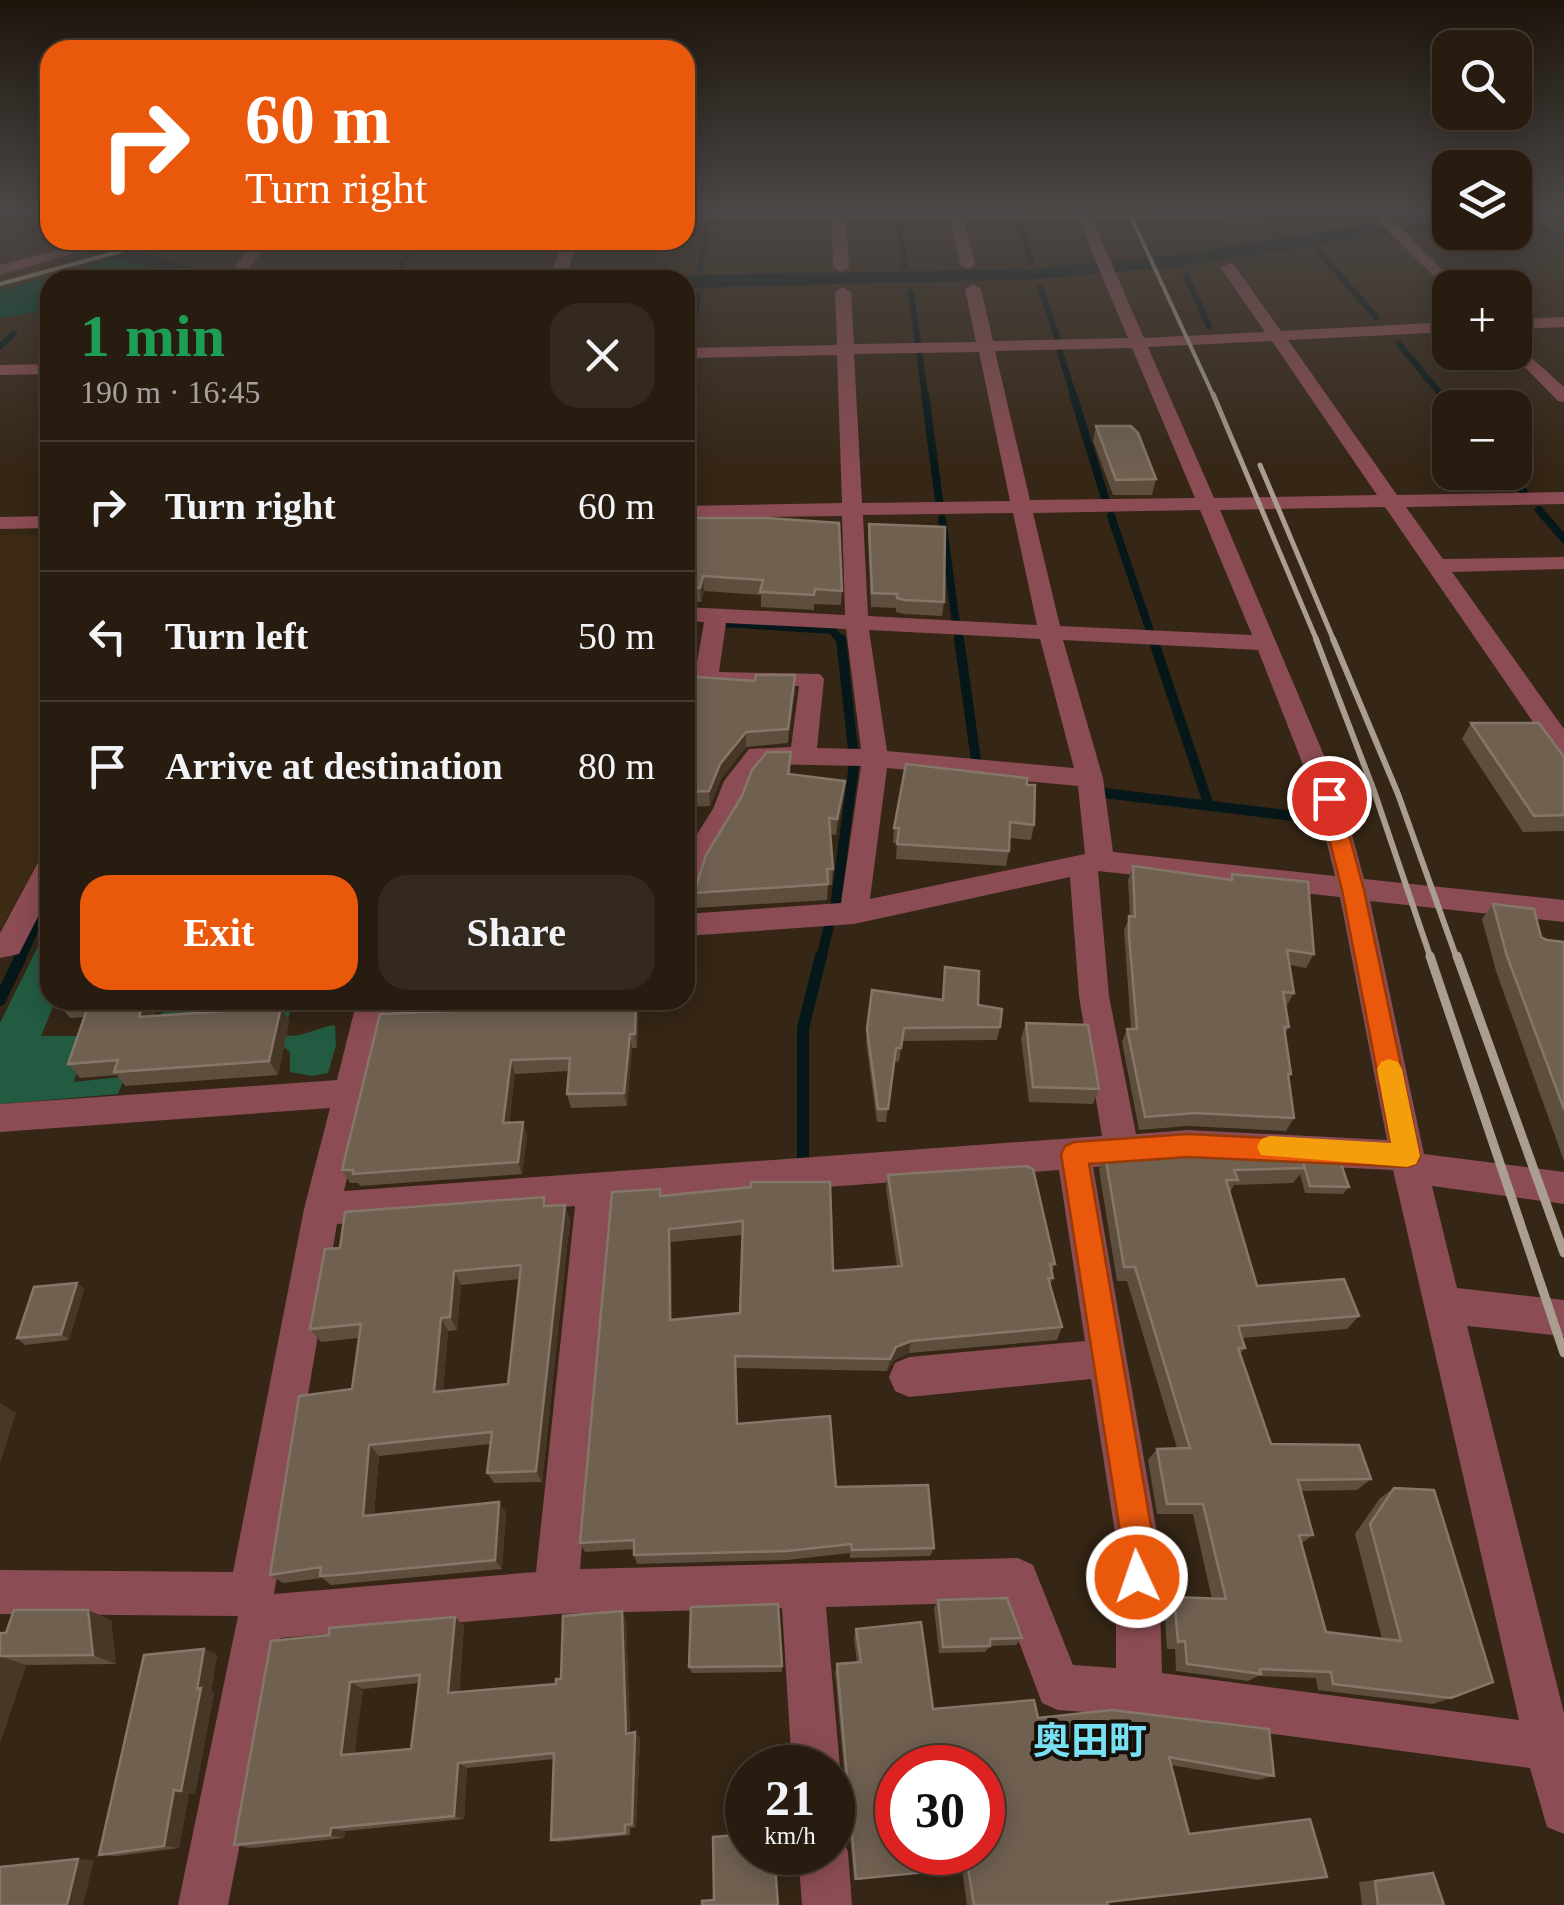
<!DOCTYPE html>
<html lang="en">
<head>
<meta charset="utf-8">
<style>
  :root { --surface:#281c10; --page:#34291e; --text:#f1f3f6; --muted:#a5a19f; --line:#443a30; --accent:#ea580c }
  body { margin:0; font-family:"Times New Roman","Noto Sans JP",serif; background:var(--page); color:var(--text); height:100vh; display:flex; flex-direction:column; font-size:38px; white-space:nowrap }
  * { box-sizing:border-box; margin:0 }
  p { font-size:32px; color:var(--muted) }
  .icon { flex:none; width:55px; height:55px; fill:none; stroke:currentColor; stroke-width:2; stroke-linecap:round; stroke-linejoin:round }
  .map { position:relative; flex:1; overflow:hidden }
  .sheet { position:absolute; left:40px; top:270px; width:655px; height:740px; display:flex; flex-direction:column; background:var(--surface); border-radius:30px; box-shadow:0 5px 25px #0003,0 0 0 2px var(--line) }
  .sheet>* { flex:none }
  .guide { position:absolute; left:40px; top:40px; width:655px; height:210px; border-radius:30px; box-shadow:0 5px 25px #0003,0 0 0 2px var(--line); background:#ea580c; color:#fff; overflow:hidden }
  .controls { position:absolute; left:1432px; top:30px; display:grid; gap:20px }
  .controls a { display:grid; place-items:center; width:100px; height:100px; border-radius:20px; background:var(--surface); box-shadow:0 5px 25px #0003,0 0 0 2px var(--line); font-size:50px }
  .speed { position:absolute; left:725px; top:1745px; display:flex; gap:20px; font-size:50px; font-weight:700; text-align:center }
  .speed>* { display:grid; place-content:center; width:130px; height:130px; border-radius:50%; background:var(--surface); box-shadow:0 5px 25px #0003,0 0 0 2px var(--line); line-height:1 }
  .speed small { font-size:25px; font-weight:400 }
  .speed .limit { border:15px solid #d22; background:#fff; color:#111 }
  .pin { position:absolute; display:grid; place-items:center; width:85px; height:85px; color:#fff; margin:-42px; border:5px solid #fff; border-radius:50%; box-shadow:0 2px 10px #0007 }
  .me { position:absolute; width:110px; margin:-55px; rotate:357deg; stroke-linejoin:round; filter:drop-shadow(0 0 8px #0008) }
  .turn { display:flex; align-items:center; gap:35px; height:210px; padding:0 40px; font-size:45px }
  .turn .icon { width:130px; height:130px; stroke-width:2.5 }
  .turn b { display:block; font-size:70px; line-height:85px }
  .round { display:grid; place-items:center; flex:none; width:105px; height:105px; border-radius:30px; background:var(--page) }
  .head { display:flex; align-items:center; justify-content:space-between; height:170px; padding:0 40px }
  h1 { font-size:60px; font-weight:700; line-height:75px; color:#1e9e55 }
  .button { display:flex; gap:20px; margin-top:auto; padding:20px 40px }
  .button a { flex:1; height:115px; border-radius:30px; background:var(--accent); color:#fff; font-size:40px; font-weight:700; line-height:115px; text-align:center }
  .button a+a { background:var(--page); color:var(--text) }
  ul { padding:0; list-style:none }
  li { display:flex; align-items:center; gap:30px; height:130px; padding:0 40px; border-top:2px solid var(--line) }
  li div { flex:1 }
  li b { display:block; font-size:38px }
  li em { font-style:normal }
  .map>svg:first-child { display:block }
  .built { fill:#3e2b14 }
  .green { fill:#00452b }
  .forest { fill:#225b41 }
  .water { fill:#051718 }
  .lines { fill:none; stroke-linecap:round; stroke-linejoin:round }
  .stream-far3 { stroke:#051718; stroke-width:6 }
  .stream-far2 { stroke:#051718; stroke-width:8 }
  .stream-far1 { stroke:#051718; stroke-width:10 }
  .stream { stroke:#051718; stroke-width:12 }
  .minor { fill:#8b4d53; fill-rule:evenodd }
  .rail-far3 { stroke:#aa9e90; stroke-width:4 }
  .rail-far2 { stroke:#aa9e90; stroke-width:5 }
  .rail-far1 { stroke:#aa9e90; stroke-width:6 }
  .rail { stroke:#aa9e90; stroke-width:9 }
  .wall { fill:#5e4e3e; fill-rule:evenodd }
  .shaded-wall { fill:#463726 }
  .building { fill:#6f6050; stroke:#857768; stroke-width:2.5; fill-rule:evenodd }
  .route { fill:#ea580c; stroke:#983908; stroke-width:2.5 }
  .slow { fill:#f59e0b }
  .labels { text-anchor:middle; stroke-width:8; stroke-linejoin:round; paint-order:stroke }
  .near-quarter-label { font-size:38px; font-weight:bold; fill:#78e0f3; stroke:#171009 }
</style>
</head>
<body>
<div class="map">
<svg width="1564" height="1905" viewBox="0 0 1564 1905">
  <rect width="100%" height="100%" fill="#352615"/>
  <!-- built -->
  <path class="built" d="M84,252L114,259L0,290V274Z
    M50,534V845L0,929V535Z"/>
  <!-- green -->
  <path class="green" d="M175,240H257L247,253L166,254L149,247Z
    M114,259L200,280H50V310L0,318V290Z"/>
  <!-- forest -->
  <path class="forest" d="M50,922V1000H56L41,1036H85L74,1082L120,1077L123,1082L118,1094L0,1104V1023Z
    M166,1000H293L284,1035C302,1039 316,1027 335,1025L336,1045L328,1073L312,1076L290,1072V1052L284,1047L159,1025Z"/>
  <!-- water -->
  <path class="water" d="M1450,214V225L1181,266L1038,279L685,288V280H414L1026,269L1186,254L1374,222Z
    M62,240L99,241L216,274L273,280H200L72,248L71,243Z"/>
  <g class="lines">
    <!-- stream-far3 -->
    <path class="stream-far3" d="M1288,215L1298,229
      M898,219L905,266
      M1018,219L1032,263
      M1540,224L1564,244
      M1319,252L1376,317
      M700,270L708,218
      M398,273L416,240
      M1186,276L1209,326
      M1040,287L1058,339
      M911,292L918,344
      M1399,344L1443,397
      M0,346L14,333
      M690,348L698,295
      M1059,349L1074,397
      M919,351L925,397"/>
    <!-- stream-far2 -->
    <path class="stream-far2" d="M925,394L939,500
      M1073,394L1105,498
      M1441,394L1452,408
      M1507,472L1524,492
      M1539,510L1564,539
      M1111,516L1151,634
      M942,519L956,623
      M722,623L832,630L841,641
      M958,634L959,641"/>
    <!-- stream-far1 -->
    <path class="stream-far1" d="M841,639L853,749
      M959,639L976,760
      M1155,645L1209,806
      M1104,793L1302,817
      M835,908L854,764
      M20,959L50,895
      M821,959L829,925"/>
    <!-- stream -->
    <path class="stream" d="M0,1000L21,956
      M803,1160V1028L821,956"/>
    <!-- minor -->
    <path class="minor" d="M831,208H845V212H948L947,208H961L962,212L1075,213L1073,208H1087L1089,213L1380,208L1461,288H1450L1449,291L1371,214L1093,221L1144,338L1265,332L1221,268L1229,263L1234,265L1281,331L1450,322V332L1288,340L1397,495L1564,492V504L1406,507L1443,559L1564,557V569L1452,572L1564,729V756L1555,754L1385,507L1220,510L1342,798L1364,879L1564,900V922L1370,901L1424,1154L1564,1172V1204L1432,1186L1457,1288L1564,1300V1336L1467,1326L1564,1713V1834L1547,1827L1530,1768L1139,1716L1058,1710L1042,1703L1004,1602L826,1607L840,1768L832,1785V1768H792L782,1608L556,1614L280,1638L228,1905H178L238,1616L0,1614V1570L233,1572L304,1209L330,1108L0,1132V1104L337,1080L357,1000H389L344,1191L1102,1136L1079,996L1070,877L854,924L685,936V914L841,903L861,766L765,764L749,784L739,810L695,883L685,886V853L713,809L724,781L749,749L791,747L799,686L697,685L694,680L704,622L685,621V607L845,615L842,516L685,518V506L842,503L837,355L685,358V348L837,345L835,292L843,287L851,292L854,344L976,342L965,289L973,284L981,289L993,341L1128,338L1079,221H964L975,265L968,269L961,265L950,221L846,220L849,267L841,272L833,267L832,220L685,219V211L831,212ZM1272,341L1377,495L1214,498L1148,347ZM1132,348L1195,498L1030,500L995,351ZM979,352L1010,501L862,503L854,354ZM1200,510L1252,635L1060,626L1033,513ZM1013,513L1037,625L868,616L863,515ZM726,623L846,629L861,749L817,748L824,679L820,674L719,672ZM869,630L1040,639L1074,768L887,751ZM1063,640L1258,650L1316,798L1335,876L1113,852L1103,778ZM887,768L1078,786L1085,854L870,899ZM1098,871L1340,897L1387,1140L1188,1130L1136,1134L1109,996ZM1188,1160L1393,1170L1519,1720L1162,1673L1158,1539L1093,1167ZM1059,1170L1085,1341L909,1357L895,1363L889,1377L895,1391L909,1397L1091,1379L1116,1539V1668L1073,1665L1033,1565L1018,1558L580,1569L610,1203ZM575,1206L536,1572L274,1594L337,1224Z
      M96,240H120L0,275V265Z
      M256,240H271L245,274H235L232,271Z
      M564,240H578L565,280H549Z
      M1564,317V327L1515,329V319Z
      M1515,343L1564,387V402L1558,401L1510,352H1515Z
      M50,364V374L0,375V365Z
      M50,516V528L0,529V517Z
      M50,856V893L19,954L0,958V933L40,859Z
      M832,1831L841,1834L848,1852L852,1905H802L798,1852H832Z"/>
    <!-- rail-far3 -->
    <path class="rail-far3" d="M1127,208L1214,397
      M0,284L162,240"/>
    <!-- rail-far2 -->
    <path class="rail-far2" d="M1213,394L1317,641
      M1260,465L1334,641"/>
    <!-- rail-far1 -->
    <path class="rail-far1" d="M1316,639L1374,791L1431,959
      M1333,639L1398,794L1457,959"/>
    <!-- rail -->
    <path class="rail" d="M1430,956L1564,1353
      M1457,956L1564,1253"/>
  </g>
  <!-- wall -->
  <path class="wall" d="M1096,426L1156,479L1152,495H1113L1093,441Z
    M685,518L842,591L841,605L814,604V610L761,607V595L704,591L701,602L685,601Z
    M869,524L944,602L942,616L904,614L896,612V608L871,607L868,538Z
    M685,655L692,670L698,677L755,681L795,675V690L788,743L746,747L721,779L710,806L685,807Z
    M1471,723L1564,757V831L1523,832L1462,739Z
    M791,768L790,774L845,781L844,797L836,835L831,834L833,869L832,885H828L827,900L695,908L694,893Z
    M1027,785L1034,825L1031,840L1009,838V851L1006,866L896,859L897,843H893L894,828Z
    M1133,866L1230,879L1232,874L1314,954L1306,968L1290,965L1294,993L1286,1007L1289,1027L1285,1034L1291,1074L1288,1078L1294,1118L1286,1131L1188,1126L1139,1130L1122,1042L1127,1029H1131L1124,930L1130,916L1128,880Z
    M1493,904L1547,940L1564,942V1161L1496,971L1482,919Z
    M945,967L978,1005L1000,1027L997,1040L902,1041L899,1062L894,1061L886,1122H877L866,1042L872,990L942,1000Z
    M60,1000H159L154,1016L289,1021L278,1075L125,1086L117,1075L80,1078L68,1064L85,1017L70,1018L59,1004Z
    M473,1000H639L637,1048H632L627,1106L571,1108L567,1094L569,1071L515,1074L509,1123L527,1135L522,1174L360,1186L358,1183H350L342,1170L471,1010Z
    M1026,1023L1099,1089L1093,1104L1029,1102L1021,1038Z
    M1105,1155L1303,1163L1349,1187L1343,1194L1305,1193L1300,1174L1293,1183L1234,1185L1230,1193L1257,1286L1359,1316L1347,1329L1242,1338L1245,1348L1240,1354L1271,1444L1371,1479L1357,1490L1301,1491L1313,1535L1302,1543L1326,1632L1382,1639L1355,1534L1380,1498L1394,1488L1451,1698L1433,1704L1318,1690L1316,1678L1258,1676L1248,1681L1176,1671L1175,1649H1167L1164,1605L1174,1597L1212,1599L1193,1514H1157L1148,1460L1157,1449L1177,1448L1127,1281H1117L1099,1170Z
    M888,1175L1055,1264L1052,1272L1053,1278L1050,1286L1062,1327L1057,1340L909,1353L894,1360L887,1371L736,1368L738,1424L934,1548L930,1556L850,1558V1553L787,1560L637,1564L634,1555V1549L585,1552L580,1543L661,1196L751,1187L833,1271L897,1267L886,1189ZM743,1235L740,1313L672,1320L671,1242Z
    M544,1197L547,1205L570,1219L542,1482L494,1483L487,1473L490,1444L379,1456L374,1514L506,1512L502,1569L331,1585L322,1578L283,1583L270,1575L352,1389L359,1338L321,1342L310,1329L340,1248ZM520,1279L508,1384L443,1391L448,1331L457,1330L461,1285Z
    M77,1283L84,1289L69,1340L25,1345L17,1338Z
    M938,1600L1022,1638L1016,1645L990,1646L985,1652L939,1653L934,1608Z
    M778,1604L782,1672L692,1673L689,1667Z
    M455,1617L464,1626L459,1693L556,1684L626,1620L630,1733L635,1732L640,1738L636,1827L630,1828V1835L558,1842L551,1840L554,1759L467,1768L464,1819L345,1831L344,1838L251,1848L234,1845L329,1635ZM419,1683L411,1749L354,1754L363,1689Z
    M111,1620L116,1664L26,1665L0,1743V1633Z
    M856,1629L933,1709L1038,1718L1274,1776L1258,1780L1171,1765L1107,1902L1108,1905H967L962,1869L854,1880L835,1672L837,1664L857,1662L854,1638Z
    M204,1649L217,1655L211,1692L214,1693L195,1794L189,1793L179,1848L116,1856L99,1855Z
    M1433,1873L1444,1905H1362L1359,1882Z"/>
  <!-- shaded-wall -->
  <path class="shaded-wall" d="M703,576L704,591L701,602L700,588Z
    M795,675V690L788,743V729Z
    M746,732V747L721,779L710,806L709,791L720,764Z
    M845,781L844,797L836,835L837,819Z
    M144,1000H159L149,1031L139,1017Z
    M636,1000H639L637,1048L635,1034Z
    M281,1007L289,1021L278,1075L269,1061Z
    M630,1034L632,1048L627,1106L624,1093Z
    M511,1060L515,1074L508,1136L503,1123Z
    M523,1122L527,1135L522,1174L518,1162Z
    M565,1205L570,1219L542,1482L536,1471Z
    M669,1229L671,1242L672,1333L670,1320Z
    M454,1271L461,1285L457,1330L450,1317Z
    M77,1283L84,1289L69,1340L61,1334Z
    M441,1318L448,1331L442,1404L434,1392Z
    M911,1341L909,1353L894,1360L887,1371L890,1359L896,1347Z
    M0,1403L16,1413L0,1464Z
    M369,1445L379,1456L373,1525L363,1516Z
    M499,1502L506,1512L502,1569L495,1560Z
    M88,1610L111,1620L116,1664L93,1655Z
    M622,1611L626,1620L630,1739L626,1734Z
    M455,1617L464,1626L458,1700L448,1693Z
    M204,1649L217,1655L211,1692L214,1693L195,1794L181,1791Z
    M0,1656L26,1665L0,1743Z
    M350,1682L363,1689L354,1760L341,1755Z
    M635,1732L640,1738L636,1827L632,1824Z
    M458,1763L467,1768L464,1819L454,1816Z
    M174,1790L189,1793L179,1848L164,1846Z
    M331,1828L345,1831L344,1838L330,1835Z
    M78,1859L94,1860L83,1905H67Z"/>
  <!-- building -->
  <path class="building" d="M1096,426H1131L1138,433L1156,479L1116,480Z
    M685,518H767L839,523L842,591L815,589L814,595L760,592L763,580L703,576L700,588L685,587Z
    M869,524L945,527L944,602L905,600L897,598V594L872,593Z
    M691,654L690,668L698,677L755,681L756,675H795L788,729L746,732L720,764L709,791L685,792V655Z
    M1471,723H1539L1564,757V815L1534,816Z
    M767,752H791L788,774L845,781L837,819L829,818L833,869H827L828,884L694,893L706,855L742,796L752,770Z
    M906,764L1027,778V785H1035L1034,825L1010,822L1009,851L897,844L899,828H894Z
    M1133,866L1232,880V874L1308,882L1314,954L1287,950L1294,993L1283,992L1289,1027H1284L1291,1074H1288L1294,1118L1195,1113L1145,1117L1127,1029H1137L1129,936V916L1135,917Z
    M1493,904L1534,909L1541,937L1547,940L1564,942V1109L1507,956Z
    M945,967L979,971L978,1005L1002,1009L1000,1027L904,1028L901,1048H896L888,1109H878L867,1029L872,990L943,1000Z
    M60,1000H144L139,1017L281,1007L269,1061L114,1072L118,1060L68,1064L90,1001L59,1004Z
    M473,1000H636L635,1034H630L624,1093L567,1094L570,1058L511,1060L503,1123L523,1122L518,1162L353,1174V1170H342L380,1014L471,1010Z
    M1026,1023L1088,1025L1099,1089L1033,1087Z
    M1196,1149L1302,1154L1304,1168L1234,1170L1238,1180H1226L1257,1286L1344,1279L1359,1316L1238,1326L1245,1348H1238L1271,1444L1359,1445L1371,1479L1298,1480L1313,1535H1299L1326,1632L1401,1641L1370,1524L1394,1488L1434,1490L1493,1682L1451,1698L1333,1684L1331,1672L1260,1669L1261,1674L1187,1664L1185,1641L1178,1642L1174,1597L1226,1599L1203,1504H1167L1157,1449L1190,1448L1135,1267H1124L1105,1155Z
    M1303,1162L1341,1164L1349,1187L1310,1186Z
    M1026,1166L1033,1169L1055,1264H1050L1053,1278H1048L1062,1327L911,1341L896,1347L890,1359L735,1356L737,1424L830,1416L836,1487L928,1485L934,1548L852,1550L851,1544L787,1551L634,1555V1540L580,1543L612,1192L660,1189V1196L751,1187V1182H830L833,1271L902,1266L888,1175ZM743,1221L740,1313L670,1320L669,1229Z
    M544,1197V1206L565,1205L536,1471L487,1473L492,1432L369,1445L363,1516L499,1502L495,1560L337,1575L320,1576L321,1567L270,1575L299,1396L352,1389L361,1324L310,1329L325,1249L340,1248L345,1212ZM521,1265L508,1384L434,1392L441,1318L450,1317L454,1271Z
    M77,1283L61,1334L17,1338L34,1287Z
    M1007,1598L1022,1638L990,1639V1646L943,1647L938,1600Z
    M778,1604L782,1666L689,1667L691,1607Z
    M14,1610H88L93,1655L0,1656V1633H6Z
    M622,1611L626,1734L635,1732L632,1824L625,1825V1833L551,1840L554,1753L458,1763L454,1816L331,1828L330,1835L234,1845L271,1641L329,1635V1628L455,1617L448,1693L556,1684V1679H561L563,1616ZM420,1675L411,1749L341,1755L350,1682Z
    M921,1622L933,1709L1034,1700L1038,1718L1112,1710L1269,1729L1274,1776L1169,1757L1189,1834L1310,1819L1327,1877L1107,1902L1108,1905H974L968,1868L856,1879L837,1664L861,1662L856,1629ZM898,1768H982V1852H898Z
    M204,1649L197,1689L201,1688L181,1791L174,1790L164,1846L99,1855L144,1655Z
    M748,1834V1852H781L782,1864L775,1865L778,1905H702V1901L714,1900L713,1837Z
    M78,1859L67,1905H0V1867Z
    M1433,1873L1444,1905H1378L1375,1881Z"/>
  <!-- sky -->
  <linearGradient id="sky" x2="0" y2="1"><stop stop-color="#1d150c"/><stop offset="0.44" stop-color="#4b4746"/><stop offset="1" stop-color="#4b4746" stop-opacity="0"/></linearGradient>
  <rect width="1564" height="474" fill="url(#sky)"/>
  <!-- route -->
  <path class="route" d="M1329,791L1339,798L1364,890L1420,1156L1416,1164L1407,1167L1188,1157L1089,1164L1153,1538L1154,1577L1149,1589L1137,1594L1126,1589L1121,1577V1538L1061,1154L1065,1146L1074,1142L1188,1134L1391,1144L1342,890L1319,798Z"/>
  <!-- slow -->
  <path class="slow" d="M1389,1059L1398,1062L1402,1069L1420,1156L1416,1164L1407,1167L1261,1155L1257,1147L1261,1139L1270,1136L1391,1143L1377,1069L1381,1062Z"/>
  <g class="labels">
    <!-- near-quarter labels -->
    <g class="near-quarter-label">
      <text x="1090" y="1754">奥田町</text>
    </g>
  </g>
</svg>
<div class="controls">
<a><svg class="icon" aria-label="search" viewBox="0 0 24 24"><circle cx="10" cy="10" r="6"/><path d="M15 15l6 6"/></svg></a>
<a><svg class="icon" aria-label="layers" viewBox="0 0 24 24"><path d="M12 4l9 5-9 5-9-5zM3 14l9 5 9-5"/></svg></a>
<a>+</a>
<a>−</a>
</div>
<div class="speed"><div>21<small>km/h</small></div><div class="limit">30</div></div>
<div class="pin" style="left:1329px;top:798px;background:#d93025"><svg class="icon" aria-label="arrive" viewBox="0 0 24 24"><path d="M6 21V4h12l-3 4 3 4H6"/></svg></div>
<svg class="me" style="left:1137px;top:1577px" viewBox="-20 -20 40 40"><circle r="17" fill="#ea580c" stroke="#fff" stroke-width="3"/><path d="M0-11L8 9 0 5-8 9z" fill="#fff"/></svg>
<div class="guide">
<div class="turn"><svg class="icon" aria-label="right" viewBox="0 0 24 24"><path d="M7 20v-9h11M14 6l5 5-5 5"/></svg><div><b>60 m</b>Turn right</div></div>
</div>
<section class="sheet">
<div class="head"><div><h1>1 min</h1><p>190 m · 16:45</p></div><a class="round"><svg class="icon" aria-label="close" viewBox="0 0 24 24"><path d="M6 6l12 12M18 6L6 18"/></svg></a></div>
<ul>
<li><svg class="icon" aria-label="right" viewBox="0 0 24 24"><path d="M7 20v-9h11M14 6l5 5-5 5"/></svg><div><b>Turn right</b></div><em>60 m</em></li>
<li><svg class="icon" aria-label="left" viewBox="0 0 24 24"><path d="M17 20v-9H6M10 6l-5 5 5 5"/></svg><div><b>Turn left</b></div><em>50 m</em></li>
<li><svg class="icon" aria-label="arrive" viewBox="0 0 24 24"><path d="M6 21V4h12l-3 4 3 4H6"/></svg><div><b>Arrive at destination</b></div><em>80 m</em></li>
</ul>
<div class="button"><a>Exit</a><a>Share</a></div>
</section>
</div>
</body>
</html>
